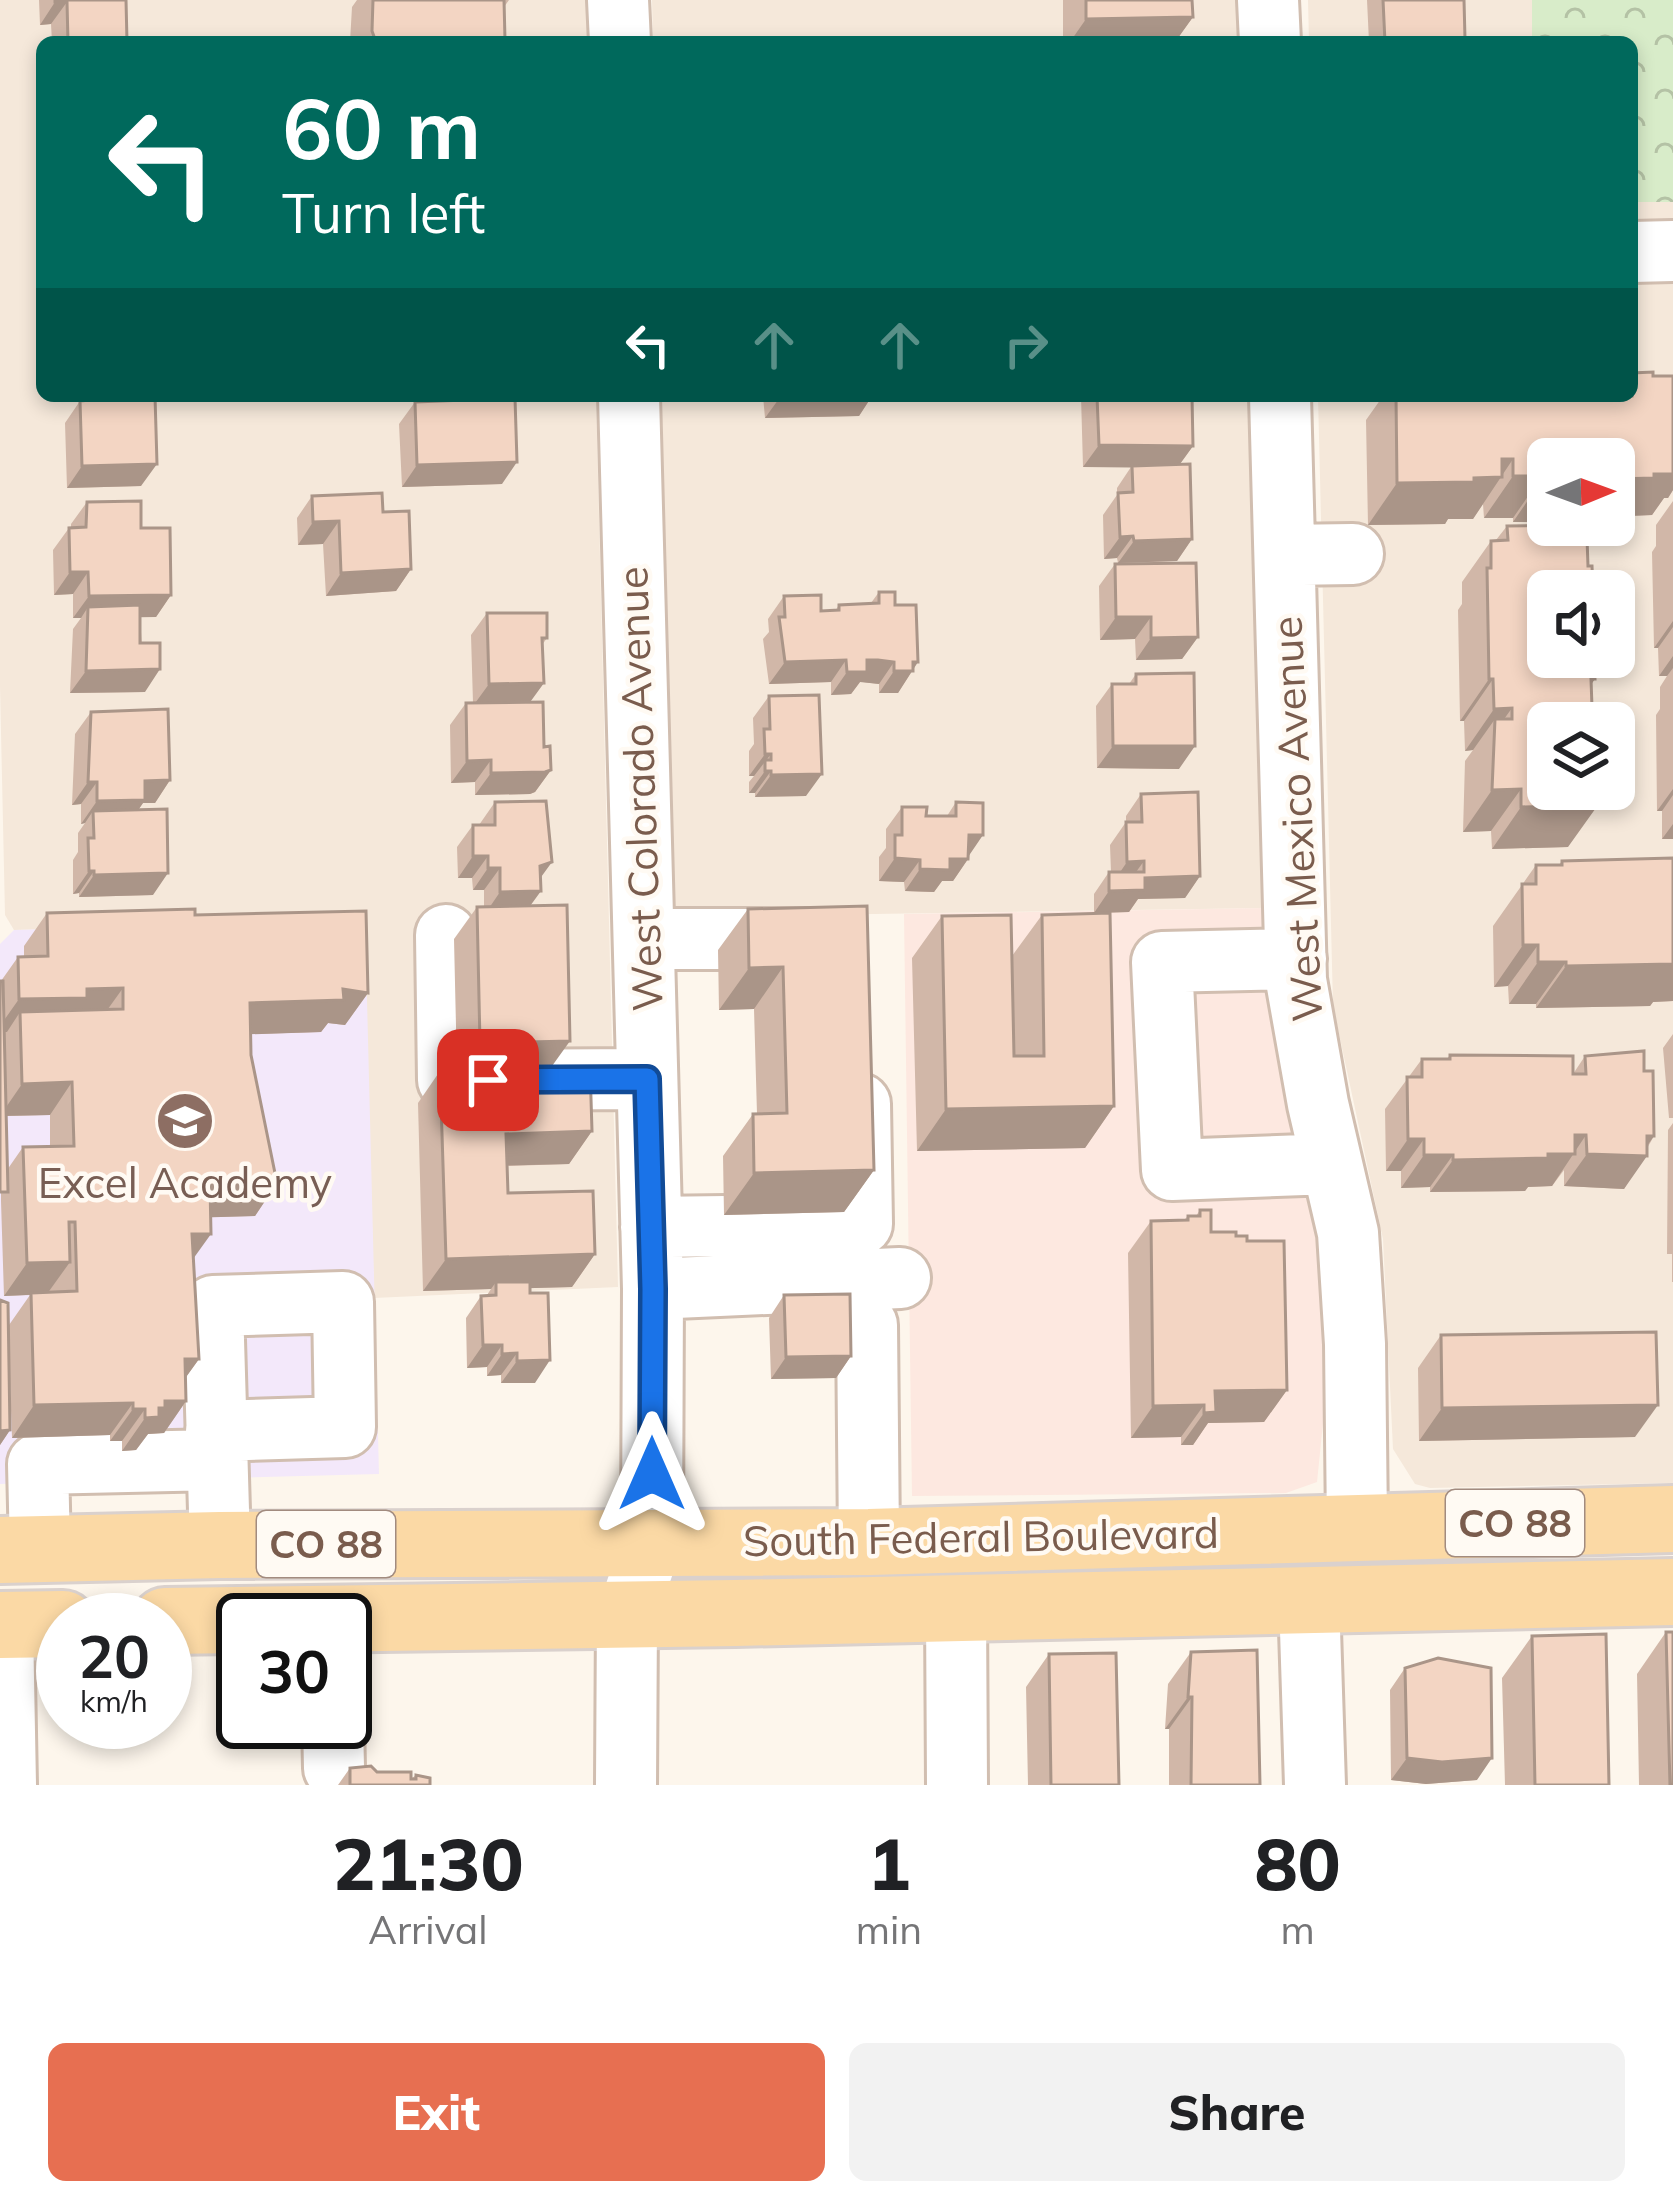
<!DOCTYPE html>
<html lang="en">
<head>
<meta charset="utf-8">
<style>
  :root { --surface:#fff; --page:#f2f2f2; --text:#202124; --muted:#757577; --accent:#e76f51 }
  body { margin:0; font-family:Mulish,sans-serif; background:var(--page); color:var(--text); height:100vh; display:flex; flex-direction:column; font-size:45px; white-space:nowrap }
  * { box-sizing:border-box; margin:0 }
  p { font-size:39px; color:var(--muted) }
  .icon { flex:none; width:66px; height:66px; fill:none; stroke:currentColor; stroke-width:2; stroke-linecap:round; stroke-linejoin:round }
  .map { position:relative; height:1785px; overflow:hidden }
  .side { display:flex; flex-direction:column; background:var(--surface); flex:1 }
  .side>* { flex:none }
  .guide { position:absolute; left:36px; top:36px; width:1602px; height:366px; border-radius:18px; box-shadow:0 6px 18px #0003; background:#00695c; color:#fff; overflow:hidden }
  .needle { width:78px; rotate:89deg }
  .fabs { position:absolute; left:1527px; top:438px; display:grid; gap:24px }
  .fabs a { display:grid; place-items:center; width:108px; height:108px; border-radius:18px; background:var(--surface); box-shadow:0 6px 18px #0003; font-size:60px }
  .speed { position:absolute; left:36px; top:1593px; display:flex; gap:24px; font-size:60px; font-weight:700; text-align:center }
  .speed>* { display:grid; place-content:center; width:156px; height:156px; border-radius:50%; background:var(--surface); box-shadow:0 6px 18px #0003; line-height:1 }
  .speed small { font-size:30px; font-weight:400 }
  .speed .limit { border:6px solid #111; border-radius:18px; background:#fff; color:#111 }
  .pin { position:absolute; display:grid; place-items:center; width:102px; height:102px; color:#fff; margin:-51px; border-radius:24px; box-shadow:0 6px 18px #0006 }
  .me { position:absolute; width:132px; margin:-66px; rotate:0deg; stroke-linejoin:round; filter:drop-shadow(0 0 9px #0008) }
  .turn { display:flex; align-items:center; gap:42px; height:252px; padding:0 48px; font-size:54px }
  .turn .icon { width:156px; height:156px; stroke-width:2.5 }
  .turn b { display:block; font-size:84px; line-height:102px }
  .lanes { display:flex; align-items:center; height:114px; padding:0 48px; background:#0003; justify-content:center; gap:60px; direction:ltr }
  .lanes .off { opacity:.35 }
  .eta { display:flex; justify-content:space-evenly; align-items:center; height:204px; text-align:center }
  .eta b { font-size:72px; font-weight:800; line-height:84px }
  .action { display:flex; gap:24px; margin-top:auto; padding:24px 48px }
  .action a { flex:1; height:138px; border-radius:18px; background:var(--accent); color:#fff; font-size:48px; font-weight:800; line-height:138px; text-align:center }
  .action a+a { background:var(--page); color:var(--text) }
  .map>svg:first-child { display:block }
  .residential { fill:#f5e8da; fill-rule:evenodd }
  .commercial { fill:#fde8e0 }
  .education { fill:#f3e8fa }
  .park { fill:url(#park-crowns) }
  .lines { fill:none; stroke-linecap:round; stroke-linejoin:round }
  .minor-casing { stroke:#d1beb0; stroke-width:66 }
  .major-casing { stroke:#dad1cd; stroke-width:72 }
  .minor { stroke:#fff; stroke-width:60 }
  .major { stroke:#fbd9a5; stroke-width:66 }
  .wall { fill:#d1b7a8; fill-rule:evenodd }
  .shaded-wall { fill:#aa9588 }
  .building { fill:#f3d5c3; stroke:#aa9588; stroke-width:3 }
  .route-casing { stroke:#114b97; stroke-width:30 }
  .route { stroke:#1a73e8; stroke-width:21 }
  .labels { text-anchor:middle; stroke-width:9; stroke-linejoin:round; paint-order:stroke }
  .shield { fill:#fffaf3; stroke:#a28b7f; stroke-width:3 }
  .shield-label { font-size:39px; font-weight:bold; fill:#7a5c4d }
  .street-label { font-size:42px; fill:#7a5c4d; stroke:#fffaf3 }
  .education-label { font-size:42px; fill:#785e54; stroke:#fffaf3 }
</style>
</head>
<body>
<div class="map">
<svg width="1673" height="1785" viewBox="0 0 1673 1785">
  <defs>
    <pattern id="park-crowns" width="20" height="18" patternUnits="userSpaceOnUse" patternTransform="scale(3)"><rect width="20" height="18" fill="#d8ecc9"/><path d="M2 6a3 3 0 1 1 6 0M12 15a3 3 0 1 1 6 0" fill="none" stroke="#b4c2a5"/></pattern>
  </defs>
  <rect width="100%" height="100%" fill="#fdf6ec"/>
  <!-- residential -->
  <path class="residential" d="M0,0H587L588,42H42V396H596L618,1287L374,1298L364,921L14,930L5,915L0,686Z
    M652,0H1244L1245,42H653Z
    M1308,0H1532V42H1309Z
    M1632,202H1673V1483L1430,1488L1415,1484L1393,1449L1383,1239L1333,1006L1318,396H1632ZM1548,459H1614V525H1548ZM1548,591H1614V657H1548ZM1548,723H1614V789H1548Z
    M661,396H1253L1265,908L674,917Z"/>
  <!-- commercial -->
  <path class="commercial" d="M1265,908L1319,1218L1324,1413L1317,1482L1286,1493L912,1496L904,914Z"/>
  <!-- education -->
  <path class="education" d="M365,921L379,1474L0,1484V944L14,930Z"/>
  <!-- park -->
  <path class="park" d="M1532,0H1673V202H1632V42H1532Z"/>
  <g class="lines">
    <defs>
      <path id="minor" d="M618,0L620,42
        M1268,0L1270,42
        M1632,252L1673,251
        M1280,396L1296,980L1318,1104L1348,1233L1355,1344L1357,1526
        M1285,555L1353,554
        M446,935L448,1080L647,1079
        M644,939H807
        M1296,959L1162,962L1172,1170L1331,1164
        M651,1227L862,1224L860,1104
        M653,1289L900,1278
        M867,1325L869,1542
        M216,1431L345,1427L343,1302L213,1306L220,1545
        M40,1549L38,1464L217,1460
        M1309,1599L1315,1785
        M956,1608L957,1785
        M3,1625L6,1785
        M333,1722L334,1768
        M626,1785L627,1615L652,1542L653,1289L629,396"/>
      <path id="major" d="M0,1550L220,1545L869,1542L1673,1519
        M165,1621L735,1613L1673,1592
        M0,1625L63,1624"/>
    </defs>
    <!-- minor casing -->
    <use href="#minor" class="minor-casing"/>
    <!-- major casing -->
    <use href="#major" class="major-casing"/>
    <!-- minor -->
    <use href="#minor" class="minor"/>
    <!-- major -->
    <use href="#major" class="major"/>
  </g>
  <!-- wall -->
  <path class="wall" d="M39,0H126L127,42H52L51,24L40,25Z
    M357,0H509L504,7V42H350L352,7Z
    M1063,0H1192L1193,17L1175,42H1063Z
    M1367,0H1464L1463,42H1369Z
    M1653,376H1673V490L1668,498H1664L1652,515L1628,516L1625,520L1548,459V522H1513V518H1484L1483,504L1473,519H1448L1445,524L1368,525L1366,420L1383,396H1632Z
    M86,396H155L141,486L67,488L65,423L80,401Z
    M763,396H872L859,416L765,418Z
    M1081,396H1192L1193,446L1180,464L1192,539L1177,561L1118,563L1117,558L1104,559L1103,515L1117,495V488L1131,467H1083Z
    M415,402L502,484L402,487L399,424Z
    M312,496L383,512L411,569L396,591L326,596L323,544L298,545L297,518Z
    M1673,501V839H1662V811H1657L1656,715L1660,709V687L1667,676H1659L1658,648H1654L1652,552L1656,546V525Z
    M87,502L141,528L171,595L156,617H140L145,692L70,693L73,629L81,618H73V594L54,595L53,550L69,528H71V524Z
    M1507,526L1570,538L1591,684L1592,707L1584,718L1568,847L1492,849L1491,831L1463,832L1465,761L1473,750L1465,751L1464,721H1460L1458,610L1462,604V582L1491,541L1496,540Z
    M1115,564L1198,637L1182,659L1136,660L1135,639L1100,640L1099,586Z
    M879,592L895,605L913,669L898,693H879V684L863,682H860L851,694L831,695V682L769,684L763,639L769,632L768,619L784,596L821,611H835L839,605L871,603Z
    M487,613L547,638L542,645L530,702L551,770L535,792L530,794L475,795V782L451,783L450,725L466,703H473L471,635Z
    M1136,674L1179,769L1097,768L1096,706L1112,684H1129Z
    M769,696L806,796L755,797V793H749V782L754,776H749V751L754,744L753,718Z
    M91,712L170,780L155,803H143L138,810L153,895L79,897V893L73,894V860L78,852V833L85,823L81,824V804L72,805L75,734Z
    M1141,794L1200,876L1185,898L1138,899L1129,912L1094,913V894L1109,872H1111L1110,845L1126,822V816Z
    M495,802L540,878L530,906L551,1068L592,1131L569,1164L507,1166L508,1193L595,1254L572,1287L530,1288L535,1383H501V1375L487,1376V1367L467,1368L466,1318L481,1296L487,1295L491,1289L423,1291L418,1103L440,1071L457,1070L454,939L477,907H484V890H473L472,878H458L457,847L473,825H479Z
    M956,802L968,859L953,881H942L934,892L905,891L904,882L879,881V857L886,848V829L902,807L926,816H947Z
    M1673,858V1001L1653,1002L1650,1006L1536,1008V1004H1509L1508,986L1494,987L1493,926L1536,865H1559L1562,861Z
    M867,906L874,1170L844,1212L724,1215L723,1156L753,1114H757L754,1009L719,1010L718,950L748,909Z
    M47,913L195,915L368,993L345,1025L328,1023L321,1032L251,1034V1055L277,1183L255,1216L211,1217L193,1259L199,1359L186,1377V1401L164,1433L148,1434L136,1450L122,1451V1441H110V1435L12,1438L9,1356L10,1430L0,1445V1300L9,1325L30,1295L4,1296L1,1201V981L18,957H24V946ZM50,1115V1147H23L7,1170L6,1116Z
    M1042,915L1114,1106L1085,1148L917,1151L912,958L942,916L1012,956Z
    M1673,1034V1118H1669L1663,1048Z
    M1450,1055L1573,1074L1585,1056L1644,1071L1654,1136L1624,1189L1564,1186V1170L1552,1186L1528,1187L1525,1191L1430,1192V1187L1401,1188V1171H1386L1385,1109L1422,1059H1447Z
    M1673,1123V1282H1672V1254H1667L1668,1130Z
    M1200,1210L1211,1232L1236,1236L1247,1241L1287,1390L1264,1422L1208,1423L1193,1445H1181V1437L1131,1438L1128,1253L1151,1221L1184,1220L1188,1216H1196Z
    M784,1295L851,1356L836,1378L771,1379L769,1318Z
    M1441,1335L1635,1437L1419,1441L1418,1368Z
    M1666,1632L1673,1785H1639L1637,1674Z
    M1532,1636L1609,1785H1505L1502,1678Z
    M1191,1652L1260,1785H1169V1729H1165L1168,1684Z
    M1049,1654L1119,1785H1028L1026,1687Z
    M1405,1668L1477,1780L1426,1784L1391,1780L1390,1690Z
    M350,1768L377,1772L411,1779L416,1775L430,1785H338Z"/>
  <!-- shaded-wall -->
  <path class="shaded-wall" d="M55,2H67L51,24L40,25Z
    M1193,17L1175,42H1070L1086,19Z
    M1465,39L1463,42H1385Z
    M781,396H872L859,416L765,418Z
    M1099,445L1193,446L1177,468L1083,467Z
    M1502,459H1513L1473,519H1448L1445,524L1368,525L1397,483L1474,478Z
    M517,462L502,484L402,487L417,465Z
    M157,464L141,486L67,488L82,466Z
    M1673,468V490L1668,498H1664L1652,515L1628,516L1625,520H1614V479L1654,474Z
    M1513,476H1542L1513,518H1484Z
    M1542,480H1548V522H1513Z
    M339,521L323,544L298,545L313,522Z
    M1133,536L1117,558L1104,559L1120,537Z
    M1192,539L1177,561L1118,563L1134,541Z
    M411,569L396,591L326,596L341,573Z
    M70,572H88L73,594L54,595Z
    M171,595L156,617L88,618V607L81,618H73L89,596Z
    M1116,617H1151L1135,639L1100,640Z
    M1673,621V627L1658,648H1654Z
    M1198,637L1182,659L1136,660L1151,638Z
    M1673,656V668L1667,676H1659Z
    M846,660L831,682L769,684L785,662Z
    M867,660L894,662L879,684L860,682L851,694L831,695L847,672Z
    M913,662H918L898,693H879L894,671Z
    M160,669L145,692L70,693L86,671Z
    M1489,679H1493L1464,721H1460Z
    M1591,679H1595L1575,707H1592L1580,723H1561Z
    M544,683L528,705L473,706L489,684Z
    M1512,708L1494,733L1495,719L1473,750L1465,751L1494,709Z
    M1113,746H1195L1179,769L1097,768Z
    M765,754H771L754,776H749Z
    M491,760L475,782L451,783L467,761Z
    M551,770L535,792L530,794L475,795L491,773Z
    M765,771H771L755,793H749Z
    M822,774L806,796L755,797L771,775Z
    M170,780L155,803H143L130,822L93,811L85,823L81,824L97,801L145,781Z
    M88,782H97L81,804L72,805Z
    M1521,789L1491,831L1463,832L1492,790Z
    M1673,789V795L1662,811H1657Z
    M1598,805L1568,847L1492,849L1521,807Z
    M1673,824V839H1662Z
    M969,835H983L968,857Z
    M473,856H488L472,878H458Z
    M895,858L920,860L904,882L879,881Z
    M950,859H968L953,881H942L934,892L905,891L920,869Z
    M1144,861L1128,883L1112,884L1127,862Z
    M552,862L536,884L540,866Z
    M488,868H500L484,890H473Z
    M89,871H94L79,893L73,894Z
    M168,873L153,895L79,897L94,875Z
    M1200,876L1185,898L1138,899L1129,912L1094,913L1109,891L1145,878Z
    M541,891L525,913L485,914L500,892Z
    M1523,945H1538L1508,986L1494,987Z
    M1538,962H1566L1536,1004H1509Z
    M1673,964V1001L1653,1002L1650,1006L1536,1008L1566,966Z
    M783,967L754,1009L719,1010L749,968Z
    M123,988L100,1020L20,1012L7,1032H0V1026L19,999L87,989Z
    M343,989L368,993L345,1025L328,1023L321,1032L227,1035L250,1003Z
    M570,1041L547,1073L457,1075L480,1043Z
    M72,1082L50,1115L0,1116L22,1084Z
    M1114,1106L1085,1148L917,1151L946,1109Z
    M592,1131L569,1164L483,1166L506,1134Z
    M1575,1135H1586L1552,1186L1528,1187L1525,1191L1430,1192L1453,1160L1548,1154Z
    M1647,1136H1654L1640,1156H1647L1624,1189L1564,1186L1587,1154Z
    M1408,1139H1424L1401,1171H1386Z
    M1424,1155H1453L1430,1187L1401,1188Z
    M874,1170L844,1212L724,1215L754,1173Z
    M277,1183L255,1216L187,1218L210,1185Z
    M192,1234H211L188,1266Z
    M595,1254L572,1287L496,1289V1282L491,1289L423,1291L446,1259Z
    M70,1262L47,1294L4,1296L27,1263Z
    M483,1345H502L487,1367L467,1368Z
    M517,1353L501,1375L487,1376L502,1354Z
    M851,1356L836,1378L771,1379L786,1357Z
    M185,1359H199L176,1391Z
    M550,1360L535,1383H501L517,1361Z
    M1287,1390L1264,1422L1208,1423L1193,1445H1181L1204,1413L1215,1391Z
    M165,1401H186L164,1433L148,1434L136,1450L122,1451L145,1418Z
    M133,1403L110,1435L12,1438L34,1405Z
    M1204,1405L1181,1437L1131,1438L1153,1406Z
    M1658,1405L1635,1437L1419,1441L1442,1408Z
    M133,1409H145L122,1441H110Z
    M10,1430L0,1445V1431Z
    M1188,1697H1192L1169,1729H1165Z
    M1407,1758H1492L1477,1780L1426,1784L1391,1780Z"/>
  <!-- building -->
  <path class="building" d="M55,0H126L127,42H68L67,2H55Z
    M373,0H504L505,40L376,42L372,31Z
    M1086,0H1192L1193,17L1086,19Z
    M1383,0H1464L1465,39L1385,42Z
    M1653,372V376H1673V474H1654V478L1614,479V459H1548V480H1542V476H1513V459H1502V477L1474,478V482L1397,483L1396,396H1632V373Z
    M91,396H155L157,464L82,466L80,401L91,400Z
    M1097,396H1192L1193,446L1099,445Z
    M515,398L517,462L417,465L415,402Z
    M1190,464L1192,539L1134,541L1133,536L1120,537L1118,493L1133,492L1132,466Z
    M382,493L383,512L409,511L411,569L341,573L339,521L313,522L312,496Z
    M141,501V528H170L171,595L89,596L88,572H70L69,528L86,527L87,502Z
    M1570,525V538H1587L1588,566H1592L1593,591H1548V657H1594L1595,679H1591L1592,707H1573V718H1592V723H1548V789H1597L1598,805L1521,807V789L1492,790L1495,719H1512V708L1494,709L1493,679H1489L1487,568H1491V541L1508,540L1507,526Z
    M1196,563L1198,637L1151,638V617H1116L1115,564Z
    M879,592H895V605H916L918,662H913V671H894V662L878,660H867V672H847L846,660L785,662L779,617H785L784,596L821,595V611L839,610V605L879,603Z
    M140,605V643H160V669L86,671L88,607Z
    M487,613H547V638H542L544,683L489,684Z
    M1194,673L1195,746H1113L1112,684H1136V674Z
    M819,695L822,774L771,775V771H765V760H771V754H765L764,729H770L769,696Z
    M543,702L544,747L550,746L551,770L545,772L491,773V760L467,761L466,703Z
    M168,709L170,780L145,781V800L97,801V782H88L91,712Z
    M1198,792L1200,876L1145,878V890L1109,891V872H1144V861L1127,862L1126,822H1142L1141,794Z
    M546,801L552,862L540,866L541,891L500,892V868H488V856H473V825H495V802Z
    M956,802L983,803V835H969L968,859H950V870L920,869V860L895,858V835H902V807H927L926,816H956Z
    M167,809L168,873L94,875V871H89L88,838H94L93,811Z
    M1673,858V964L1566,966V962H1538V945H1523L1522,884H1536V865H1562V861Z
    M567,905L570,1041L480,1043L477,907Z
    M867,906L874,1170L754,1173L753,1114L787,1113L783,967L749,968L748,909Z
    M195,909V915L366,911L368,993L343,989L344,1000L250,1003L251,1055L277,1183L210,1185L211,1234H192L199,1359H185L186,1401H165V1408H159V1417L145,1418V1409H133V1403L34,1405L31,1293L77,1291L75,1222H69L70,1262L27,1263L23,1147L74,1146L72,1082L22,1084L20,1012L123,1009V988L87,989V998L19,999L18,957L48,956L47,913Z
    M1110,913L1114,1106L946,1109L942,916L1011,915L1014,1056H1044L1042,915Z
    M0,981H3L8,1192H0Z
    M1644,1051V1071H1653L1654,1136H1647V1156L1587,1154L1586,1135H1575V1154H1548V1158L1453,1160V1155H1424V1139H1408L1407,1077H1422V1059H1450V1055L1573,1056V1074H1586L1585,1056Z
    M590,1067L592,1131L506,1134L508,1193L593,1191L595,1254L446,1259L440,1071Z
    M1200,1210H1211V1232H1236V1236H1247V1241H1284L1287,1390L1215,1391L1216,1412L1204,1413V1405L1153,1406L1151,1221L1188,1220V1216H1200Z
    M496,1282H530V1293H548L550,1360L517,1361V1353L502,1354V1345H483L481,1296L496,1295Z
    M850,1294L851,1356L786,1357L784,1295Z
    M0,1300L8,1303L10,1430L0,1431Z
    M1656,1332L1658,1405L1442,1408L1441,1335Z
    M1666,1632H1673V1785H1670Z
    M1606,1634L1609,1785H1535L1532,1636Z
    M1257,1650L1260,1785H1191L1192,1697H1188L1191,1652Z
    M1116,1653L1119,1785H1051L1049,1654Z
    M1438,1658L1491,1668L1492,1758L1442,1762L1407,1758L1405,1668Z
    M371,1766L377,1772H411V1779H416V1775L430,1778V1785H350V1768Z"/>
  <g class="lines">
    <defs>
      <path id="route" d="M488,1080L647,1079L653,1289L652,1474"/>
    </defs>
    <!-- route casing -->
    <use href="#route" class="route-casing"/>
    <!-- route -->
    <use href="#route" class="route"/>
  </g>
  <!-- icons -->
  <defs>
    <symbol id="school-disc" viewBox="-11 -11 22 22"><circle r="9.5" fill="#8d6e63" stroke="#fffaf3"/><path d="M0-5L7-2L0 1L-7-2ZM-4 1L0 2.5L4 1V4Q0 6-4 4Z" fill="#fff"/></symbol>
  </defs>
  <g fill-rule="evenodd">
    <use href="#school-disc" x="152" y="1088" width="66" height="66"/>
  </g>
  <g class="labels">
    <!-- shield labels -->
    <g class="shield">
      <rect x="1446" y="1490" width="138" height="66" rx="9"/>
      <rect x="257" y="1511" width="138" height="66" rx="9"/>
    </g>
    <g class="shield-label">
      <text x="1515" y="1537">CO 88</text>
      <text x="326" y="1558">CO 88</text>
    </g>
    <!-- street labels -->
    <g class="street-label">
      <text transform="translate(640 789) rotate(-92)" y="15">West Colorado Avenue</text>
      <text transform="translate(1297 819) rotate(-93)" y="15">West Mexico Avenue</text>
      <text transform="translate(981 1537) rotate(-1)" y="15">South Federal Boulevard</text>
    </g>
    <!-- education labels -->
    <g class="education-label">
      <text x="185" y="1198">Excel Academy</text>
    </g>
  </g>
</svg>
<div class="fabs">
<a><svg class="needle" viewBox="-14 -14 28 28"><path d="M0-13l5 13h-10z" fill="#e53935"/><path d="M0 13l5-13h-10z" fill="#757577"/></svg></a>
<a><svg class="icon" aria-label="sound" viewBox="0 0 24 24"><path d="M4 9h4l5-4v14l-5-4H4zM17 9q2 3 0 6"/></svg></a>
<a><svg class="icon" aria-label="layers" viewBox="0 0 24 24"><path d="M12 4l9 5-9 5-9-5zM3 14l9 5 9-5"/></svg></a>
</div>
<div class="speed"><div>20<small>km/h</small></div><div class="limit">30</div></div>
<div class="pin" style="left:488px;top:1080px;background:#d93025"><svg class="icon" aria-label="arrive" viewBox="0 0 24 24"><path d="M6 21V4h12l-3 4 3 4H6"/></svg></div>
<svg class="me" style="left:652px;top:1474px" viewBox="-20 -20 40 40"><path d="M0-17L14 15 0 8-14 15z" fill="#1a73e8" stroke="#fff" stroke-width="4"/></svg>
<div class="guide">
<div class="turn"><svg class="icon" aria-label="left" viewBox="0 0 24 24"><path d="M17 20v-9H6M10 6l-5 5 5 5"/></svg><div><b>60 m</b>Turn left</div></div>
<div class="lanes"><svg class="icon" aria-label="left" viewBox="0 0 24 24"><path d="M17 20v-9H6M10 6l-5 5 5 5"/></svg><svg class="icon off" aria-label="ahead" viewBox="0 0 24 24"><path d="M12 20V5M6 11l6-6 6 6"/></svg><svg class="icon off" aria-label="ahead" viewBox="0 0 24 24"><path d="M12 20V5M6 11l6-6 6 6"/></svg><svg class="icon off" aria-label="right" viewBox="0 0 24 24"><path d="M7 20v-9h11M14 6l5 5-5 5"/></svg></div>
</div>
</div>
<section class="side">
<div class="eta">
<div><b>21:30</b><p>Arrival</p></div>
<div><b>1</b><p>min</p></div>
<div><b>80</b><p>m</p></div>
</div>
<div class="action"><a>Exit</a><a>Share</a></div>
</section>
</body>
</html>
